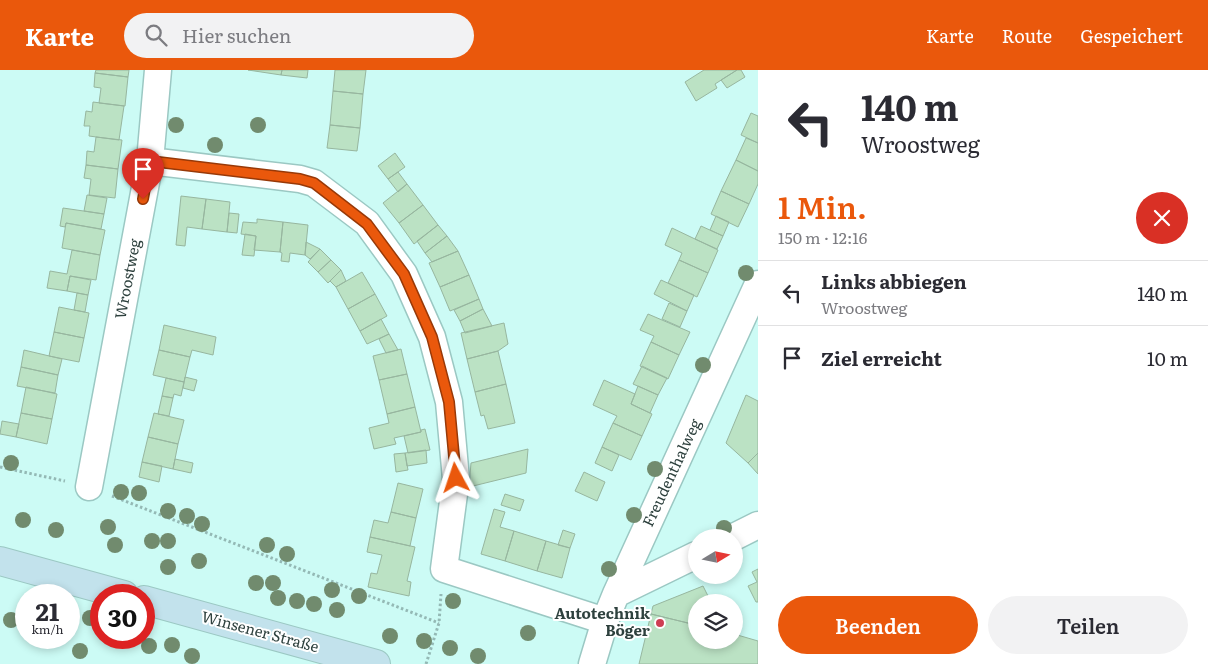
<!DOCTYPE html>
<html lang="de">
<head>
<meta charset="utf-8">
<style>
  :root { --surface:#fff; --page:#f2f2f3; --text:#2b2b33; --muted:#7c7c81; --line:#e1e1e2; --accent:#ea580c }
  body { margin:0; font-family:Literata,serif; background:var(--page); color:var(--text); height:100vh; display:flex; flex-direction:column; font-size:19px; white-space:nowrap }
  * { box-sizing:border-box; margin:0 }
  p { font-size:16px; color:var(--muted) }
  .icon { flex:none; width:28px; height:28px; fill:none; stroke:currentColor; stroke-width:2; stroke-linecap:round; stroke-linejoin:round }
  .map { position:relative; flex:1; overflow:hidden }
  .drawer { display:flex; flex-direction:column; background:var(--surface); width:450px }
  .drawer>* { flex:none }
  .top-card { background:#fff; color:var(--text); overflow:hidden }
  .needle { width:32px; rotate:80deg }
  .buttons { position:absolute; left:688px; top:459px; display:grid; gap:10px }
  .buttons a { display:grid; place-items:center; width:55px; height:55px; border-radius:50%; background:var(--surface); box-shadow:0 2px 8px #0003; font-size:25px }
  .speed { position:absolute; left:15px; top:514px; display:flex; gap:10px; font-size:25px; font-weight:700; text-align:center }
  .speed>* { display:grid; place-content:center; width:65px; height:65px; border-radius:50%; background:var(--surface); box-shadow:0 2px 8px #0003; line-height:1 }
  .speed small { font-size:12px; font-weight:400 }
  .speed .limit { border:8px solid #d22; background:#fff; color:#111 }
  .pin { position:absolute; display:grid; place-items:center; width:42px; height:42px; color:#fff; margin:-51px -21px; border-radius:50% 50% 50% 0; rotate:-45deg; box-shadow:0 0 5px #0007 }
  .pin .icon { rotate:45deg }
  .me { position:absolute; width:55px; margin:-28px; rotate:355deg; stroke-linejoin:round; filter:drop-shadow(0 0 4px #0008) }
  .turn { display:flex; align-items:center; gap:18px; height:105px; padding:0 20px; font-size:22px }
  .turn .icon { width:65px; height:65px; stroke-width:2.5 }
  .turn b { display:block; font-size:35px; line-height:42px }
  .round { display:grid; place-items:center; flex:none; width:52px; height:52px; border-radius:26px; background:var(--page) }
  .summary { display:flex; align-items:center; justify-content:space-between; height:85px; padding:0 20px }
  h1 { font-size:30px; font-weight:600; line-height:38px; color:var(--accent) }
  .primary-button { display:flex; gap:10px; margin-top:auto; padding:10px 20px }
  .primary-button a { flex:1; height:58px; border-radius:30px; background:var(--accent); color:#fff; font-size:20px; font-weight:600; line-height:58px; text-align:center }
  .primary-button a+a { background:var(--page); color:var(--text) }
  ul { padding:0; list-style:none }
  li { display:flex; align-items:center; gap:15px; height:65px; padding:0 20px; border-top:1px solid var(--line) }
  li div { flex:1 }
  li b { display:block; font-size:19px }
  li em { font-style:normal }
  header { display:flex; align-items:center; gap:30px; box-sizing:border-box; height:70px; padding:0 25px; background:var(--accent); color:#fff }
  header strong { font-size:24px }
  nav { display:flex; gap:28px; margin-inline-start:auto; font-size:18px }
  .search { width:350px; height:45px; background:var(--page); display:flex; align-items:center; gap:12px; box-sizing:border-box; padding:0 18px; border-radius:28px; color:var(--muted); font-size:19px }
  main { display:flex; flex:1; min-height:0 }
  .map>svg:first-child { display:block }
  .building { fill:#bbe2c4; stroke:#97b69f }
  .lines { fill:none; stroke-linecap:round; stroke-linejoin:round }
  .minor-casing { stroke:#9bc8c3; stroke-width:29 }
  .secondary-casing { stroke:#9bc8c3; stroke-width:30 }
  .path { stroke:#94b9b5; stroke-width:3; stroke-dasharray:2.5 2.5; stroke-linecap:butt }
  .minor { stroke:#fff; stroke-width:26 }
  .secondary { stroke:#c2e2ec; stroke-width:28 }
  .tree { fill:#718b6e }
  .route-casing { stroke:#983908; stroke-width:12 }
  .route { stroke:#ea580c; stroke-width:9 }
  .poi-dot { fill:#ce3e53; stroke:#fff; stroke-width:2 }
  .labels { text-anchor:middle; stroke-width:4; stroke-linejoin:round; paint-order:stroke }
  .street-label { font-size:15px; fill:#2e413e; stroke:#fff }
  .poi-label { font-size:15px; font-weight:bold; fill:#2e413e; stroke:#fff; text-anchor:end }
</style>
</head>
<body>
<header>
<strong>Karte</strong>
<div class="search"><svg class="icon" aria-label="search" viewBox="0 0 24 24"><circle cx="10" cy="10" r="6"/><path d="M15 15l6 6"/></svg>Hier suchen</div>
<nav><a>Karte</a><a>Route</a><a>Gespeichert</a></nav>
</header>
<main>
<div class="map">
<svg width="758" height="594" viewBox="0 0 758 594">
  <rect width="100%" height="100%" fill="#ccfbf5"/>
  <!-- building -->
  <path class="building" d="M96,0H129L128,7L95,3Z
    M248,0H282L281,5Z
    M282,0H308L307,8L281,5Z
    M335,0H366L363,24L333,21Z
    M704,0H737L715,14L717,18L696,31L685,12Z
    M737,0H741L745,7L727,18L721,10Z
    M95,3L128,7L125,36L99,33L101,18L94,17Z
    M333,21L363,24L360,58L330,55Z
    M93,32L124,36L119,70L89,66L90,56H84L86,41L92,42Z
    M751,43L758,46V73L741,65Z
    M330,55L360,58L357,81L327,78Z
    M96,67L122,70L118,99L86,95L87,81L94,82Z
    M746,68L758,73V101L736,90Z
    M395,83L405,97L388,109L378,96Z
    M736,90L758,101V114L749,134L721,121Z
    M86,95L118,99L115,128L89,125L91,109L84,108Z
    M398,102L407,114L398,122L388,109Z
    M407,114L423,135L399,153L383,133Z
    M721,121L749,134L738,157L711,144Z
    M87,125L107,128L104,144L84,141Z
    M181,126L206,129L202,159L187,157L185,176L176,175Z
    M206,129L230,132L227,162L202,159Z
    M423,135L438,155L414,174L399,153Z
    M63,138L104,144L101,159L66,153L65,157L60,156Z
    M229,143L239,144L237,163L227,162Z
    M716,146L729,152L723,166L710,160Z
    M257,149L283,152L280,182L254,180L256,166L241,164L243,152L257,153Z
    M283,152L308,155L305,185L290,183L289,192L281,191L282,183L280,182Z
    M66,153L105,160L100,185L62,178Z
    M438,155L447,166L425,183L417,171Z
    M701,156L723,166L717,179L695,169Z
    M672,158L718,180L708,203L679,190L682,183L665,175Z
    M245,164L256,166L254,186L242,185Z
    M447,166L458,181L432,192L425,183Z
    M306,172L320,179L310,189L305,185Z
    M320,179L331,190L318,202L308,192Z
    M72,180L100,185L96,210L70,206L67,221L47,218L50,201L67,204Z
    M458,181L469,205L440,217L429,193Z
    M331,190L341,200L328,213L318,202Z
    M679,190L708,203L697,227L668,213Z
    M341,200L346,211L336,217L330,211Z
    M362,202L375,224L348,239L336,217Z
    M469,205L479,229L450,241L440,217Z
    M70,206L91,210L88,225L67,221Z
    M661,210L694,225L687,241L654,224Z
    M77,223L88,225L85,242L74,240Z
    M375,224L387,246L360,261L348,239Z
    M479,229L483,239L460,251L454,240Z
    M669,233L687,241L680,257L662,249Z
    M59,237L89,243L84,268L54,262Z
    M483,239L492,256L465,263L460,251Z
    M648,244L690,262L679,285L651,272L654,266L640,260Z
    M381,249L389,264L367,274L360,261Z
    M504,253L508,274L498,281L467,289L461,263Z
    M164,255L216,267L213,285L192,280L190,287L159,280Z
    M54,262L84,268L79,292L49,286Z
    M389,264L398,280L386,283L379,269Z
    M651,272L679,285L668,309L640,296Z
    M401,279L407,304L379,310L373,286Z
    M24,280L62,289L58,305L21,297Z
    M159,280L190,287L184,312L153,305Z
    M498,281L506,314L475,322L467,289Z
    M642,296L667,308L658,325L633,314Z
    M21,297L58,305L55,323L17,316Z
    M407,304L415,337L387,344L379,310Z
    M185,307L197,310L194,321L183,318Z
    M166,308L184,312L181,326L174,324L173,328L162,326Z
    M604,310L635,324L631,334L652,344L642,366L613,353L617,346L593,335Z
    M506,314L515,353L488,359L484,345L481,346L475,322Z
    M638,316L658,325L650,343L631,334Z
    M26,317L57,324L52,349L21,343Z
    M746,325L758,331V383L748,393L726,373Z
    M162,326L173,328L169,346L158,344Z
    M415,337L421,362L394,368L396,374L374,379L369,358L389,353L387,344Z
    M21,343L52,349L47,374L16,367Z
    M154,343L184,350L178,374L148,367Z
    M2,351L19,354L16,367L0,364Z
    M613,353L642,366L631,390L602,377Z
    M425,359L430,380L408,383L404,366L421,362V360Z
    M148,367L178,374L173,399L142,392Z
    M602,377L619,385L612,401L595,393Z
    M528,379L526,403L469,417L471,393Z
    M426,380L427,393L407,396L405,383Z
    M405,383L408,400L396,402L394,384Z
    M758,383V404L748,393Z
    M175,389L193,393L191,403L173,399Z
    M142,392L162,396L159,412L139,407Z
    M584,402L605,412L597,431L575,421Z
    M398,413L423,419L416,448L391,442Z
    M505,424L524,430L520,441L501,435Z
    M494,439L505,442L500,457L514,461L505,491L481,484Z
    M391,442L416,448L410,476L370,467L374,450L388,453Z
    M563,460L575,464L570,478L558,475Z
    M514,461L546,471L537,501L505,491Z
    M370,467L415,477L407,511L411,512L409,526L368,517L371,503L377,504L382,485L367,482Z
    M546,471L570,478L562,508L537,501Z
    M758,499V532H756L748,516L757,512L752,502Z
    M703,516L711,532H696V555L651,544L653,536Z
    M651,544L696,555V570H734V564L758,571V594H639Z"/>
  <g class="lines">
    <defs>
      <path id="minor" d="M150,91L300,109L314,113L367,153L404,204L432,267L449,332L456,409L444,499L605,551
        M89,417L150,91L158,0
        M732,468L758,455
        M616,524L696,485
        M592,594L605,551L616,524L758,214"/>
      <path id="secondary" d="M0,491L124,525
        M144,530L376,594"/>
    </defs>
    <!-- minor casing -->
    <use href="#minor" class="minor-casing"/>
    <!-- secondary casing -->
    <use href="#secondary" class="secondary-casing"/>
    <!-- path -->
    <path class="path" d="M0,397L65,411
      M112,426L439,553
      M426,594L439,553L441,524"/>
    <!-- minor -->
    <use href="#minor" class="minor"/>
    <!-- secondary -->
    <use href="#secondary" class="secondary"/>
  </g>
  <!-- trees -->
  <g class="tree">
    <circle cx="176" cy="55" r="8"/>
    <circle cx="258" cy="55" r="8"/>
    <circle cx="215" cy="75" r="8"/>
    <circle cx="746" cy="203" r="8"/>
    <circle cx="703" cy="295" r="8"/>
    <circle cx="11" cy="393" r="8"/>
    <circle cx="655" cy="399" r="8"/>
    <circle cx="121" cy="422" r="8"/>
    <circle cx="139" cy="423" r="8"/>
    <circle cx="168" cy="441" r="8"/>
    <circle cx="634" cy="445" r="8"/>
    <circle cx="187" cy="446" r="8"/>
    <circle cx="23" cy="450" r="8"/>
    <circle cx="202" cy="454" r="8"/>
    <circle cx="108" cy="457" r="8"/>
    <circle cx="724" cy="458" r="8"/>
    <circle cx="56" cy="460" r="8"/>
    <circle cx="152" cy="471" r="8"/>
    <circle cx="168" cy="471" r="8"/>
    <circle cx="115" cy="475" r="8"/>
    <circle cx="267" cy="475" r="8"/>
    <circle cx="287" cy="484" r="8"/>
    <circle cx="199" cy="491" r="8"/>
    <circle cx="168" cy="497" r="8"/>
    <circle cx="609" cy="499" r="8"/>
    <circle cx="256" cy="513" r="8"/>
    <circle cx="273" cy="513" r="8"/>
    <circle cx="332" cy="520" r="8"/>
    <circle cx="359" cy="526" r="8"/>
    <circle cx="278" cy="528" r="8"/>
    <circle cx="297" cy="531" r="8"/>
    <circle cx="453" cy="531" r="8"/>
    <circle cx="314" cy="534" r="8"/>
    <circle cx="337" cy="540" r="8"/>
    <circle cx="90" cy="548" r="8"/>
    <circle cx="11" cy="550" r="8"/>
    <circle cx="528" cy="563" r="8"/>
    <circle cx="390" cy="566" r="8"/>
    <circle cx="424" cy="571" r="8"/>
    <circle cx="172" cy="575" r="8"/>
    <circle cx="149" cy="576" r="8"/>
    <circle cx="450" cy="578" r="8"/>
    <circle cx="80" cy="581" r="8"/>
    <circle cx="192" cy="586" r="8"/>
    <circle cx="478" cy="586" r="8"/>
  </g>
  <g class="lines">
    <defs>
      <path id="route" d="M143,129L150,91L300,109L314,113L367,154L404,204L432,267L449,332L456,408"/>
    </defs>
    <!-- route casing -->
    <use href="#route" class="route-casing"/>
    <!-- route -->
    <use href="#route" class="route"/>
  </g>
  <!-- markers -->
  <circle class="poi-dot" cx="660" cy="553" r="5"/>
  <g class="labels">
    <!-- street labels -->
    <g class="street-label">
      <text transform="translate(128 209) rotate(-79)" y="5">Wroostweg</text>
      <text transform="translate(672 403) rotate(-65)" y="5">Freudenthalweg</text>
      <text transform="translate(260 562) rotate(15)" y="5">Winsener Straße</text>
    </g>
    <!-- poi labels -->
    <g class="poi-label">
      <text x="650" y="549">Autotechnik<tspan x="650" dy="17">Böger</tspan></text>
    </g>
  </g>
</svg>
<div class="buttons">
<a><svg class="needle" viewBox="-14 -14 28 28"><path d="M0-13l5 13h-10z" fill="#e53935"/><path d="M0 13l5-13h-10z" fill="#7c7c81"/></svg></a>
<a><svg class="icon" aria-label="layers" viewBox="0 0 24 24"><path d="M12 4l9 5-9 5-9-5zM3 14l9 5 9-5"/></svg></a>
</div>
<div class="speed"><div>21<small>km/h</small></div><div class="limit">30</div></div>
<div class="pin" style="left:143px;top:129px;background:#d93025"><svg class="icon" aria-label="arrive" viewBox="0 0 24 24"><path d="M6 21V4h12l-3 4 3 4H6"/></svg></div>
<svg class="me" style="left:456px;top:408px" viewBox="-20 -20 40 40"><path d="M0-17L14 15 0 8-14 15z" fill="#ea580c" stroke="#fff" stroke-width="4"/></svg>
</div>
<section class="drawer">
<div class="top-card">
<div class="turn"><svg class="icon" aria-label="left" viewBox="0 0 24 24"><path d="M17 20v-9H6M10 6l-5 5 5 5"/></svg><div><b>140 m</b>Wroostweg</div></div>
</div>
<div class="summary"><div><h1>1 Min.</h1><p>150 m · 12:16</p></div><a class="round" style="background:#d93025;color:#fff"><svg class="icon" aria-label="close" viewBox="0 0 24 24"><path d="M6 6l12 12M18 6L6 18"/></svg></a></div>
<ul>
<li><svg class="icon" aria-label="left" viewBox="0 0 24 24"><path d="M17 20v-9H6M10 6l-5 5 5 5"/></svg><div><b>Links abbiegen</b><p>Wroostweg</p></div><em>140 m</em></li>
<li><svg class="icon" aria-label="arrive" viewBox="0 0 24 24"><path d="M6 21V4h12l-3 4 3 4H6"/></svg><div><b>Ziel erreicht</b></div><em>10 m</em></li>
</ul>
<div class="primary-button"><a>Beenden</a><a>Teilen</a></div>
</section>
</main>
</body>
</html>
